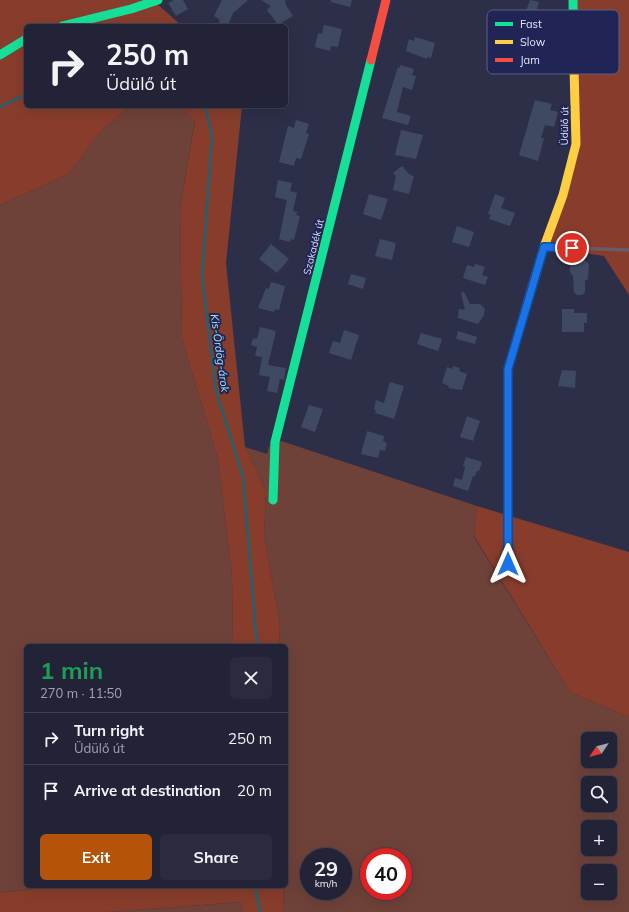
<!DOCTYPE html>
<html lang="en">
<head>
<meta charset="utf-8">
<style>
  :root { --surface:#222337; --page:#2a2b3f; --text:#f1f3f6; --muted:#a2a4ad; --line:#3f4052; --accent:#b45309 }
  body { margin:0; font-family:Mulish,sans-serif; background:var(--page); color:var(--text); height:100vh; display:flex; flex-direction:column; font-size:15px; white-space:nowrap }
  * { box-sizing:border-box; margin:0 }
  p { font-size:13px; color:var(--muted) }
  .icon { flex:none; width:22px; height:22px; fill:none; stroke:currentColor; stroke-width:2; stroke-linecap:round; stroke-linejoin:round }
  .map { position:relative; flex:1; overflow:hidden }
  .panel { position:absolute; left:24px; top:644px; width:264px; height:244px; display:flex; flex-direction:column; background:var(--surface); border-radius:6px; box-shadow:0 4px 16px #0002,0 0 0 1px var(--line) }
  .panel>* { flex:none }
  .hud { position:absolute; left:24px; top:24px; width:264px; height:84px; border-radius:6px; box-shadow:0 4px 16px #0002,0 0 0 1px var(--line); background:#222337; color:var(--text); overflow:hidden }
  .needle { width:26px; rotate:235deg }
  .fabs { position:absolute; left:581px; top:732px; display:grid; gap:8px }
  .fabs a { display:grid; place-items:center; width:36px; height:36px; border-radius:6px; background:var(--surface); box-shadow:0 4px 16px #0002,0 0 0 1px var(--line); font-size:20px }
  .speed { position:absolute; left:300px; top:848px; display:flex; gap:8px; font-size:20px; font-weight:700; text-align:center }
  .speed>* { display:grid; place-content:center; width:52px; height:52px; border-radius:50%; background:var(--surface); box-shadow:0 4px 16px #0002,0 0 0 1px var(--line); line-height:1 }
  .speed small { font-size:10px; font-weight:400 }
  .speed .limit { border:6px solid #d22; background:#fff; color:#111 }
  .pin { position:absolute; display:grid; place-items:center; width:34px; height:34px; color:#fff; margin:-17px; border:2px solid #fff; border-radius:50%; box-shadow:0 1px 4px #0007 }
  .me { position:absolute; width:44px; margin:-22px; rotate:0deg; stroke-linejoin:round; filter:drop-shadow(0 0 3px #0008) }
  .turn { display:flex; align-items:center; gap:14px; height:84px; padding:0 16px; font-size:18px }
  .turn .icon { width:52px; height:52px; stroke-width:2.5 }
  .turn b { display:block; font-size:28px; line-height:34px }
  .round { display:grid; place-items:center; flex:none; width:42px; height:42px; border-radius:6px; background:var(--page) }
  .overview { display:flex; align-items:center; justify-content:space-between; height:68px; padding:0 16px }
  h1 { font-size:24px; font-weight:700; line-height:30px; color:#1e9e55 }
  .primary-button { display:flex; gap:8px; margin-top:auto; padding:8px 16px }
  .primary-button a { flex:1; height:46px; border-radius:6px; background:var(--accent); color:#fff; font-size:16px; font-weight:700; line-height:46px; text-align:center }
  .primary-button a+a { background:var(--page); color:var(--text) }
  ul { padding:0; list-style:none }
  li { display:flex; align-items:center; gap:12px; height:52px; padding:0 16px; border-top:1px solid var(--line) }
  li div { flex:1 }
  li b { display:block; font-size:15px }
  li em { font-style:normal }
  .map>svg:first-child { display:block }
  .green { fill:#6f4239; fill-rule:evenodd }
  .forest { fill:#883d2c }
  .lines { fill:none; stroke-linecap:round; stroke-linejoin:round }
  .stream { stroke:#1e6273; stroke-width:2.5 }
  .building { fill:#3f4a62 }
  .lane { stroke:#695b6a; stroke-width:3.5 }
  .fast { stroke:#16e098; stroke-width:9 }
  .slow { stroke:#ffcf43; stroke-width:9 }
  .jam { stroke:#f24e42; stroke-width:9 }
  .route-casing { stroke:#114b97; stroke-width:10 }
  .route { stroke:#1a73e8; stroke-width:7 }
  .labels { text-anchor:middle; stroke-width:4; stroke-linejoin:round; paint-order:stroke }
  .street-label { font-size:10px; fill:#e2e7f9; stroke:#212555 }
  .water-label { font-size:11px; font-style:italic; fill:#b1eaf9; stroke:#212555 }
  .key { fill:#212555; stroke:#5b5f86; stroke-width:1 }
  .key-label { font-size:11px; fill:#e2e7f9 }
</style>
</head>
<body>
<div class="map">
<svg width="629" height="912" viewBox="0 0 629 912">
  <rect width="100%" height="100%" fill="#2d2f49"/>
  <!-- green -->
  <path class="green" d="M130,106H181L195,120L180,209L182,339L218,459L232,576L233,646H26V886H56L0,893V205L69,174L101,131Z
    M272,438L477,506L474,537L570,692L629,717V912H284L283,886H286V646H279L280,624L264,535L266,491L245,447L267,454ZM588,739H610V761H588ZM588,783H610V805H588ZM588,827H610V849H588ZM309,857H343V891H309ZM369,857H403V891H369ZM588,871H610V893H588Z
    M241,902L242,912H108Z"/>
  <!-- forest -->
  <path class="forest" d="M0,0H158L155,2L182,26H26V106H130L101,131L69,174L0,205Z
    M573,0H629V295L604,256L544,247L576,144Z
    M181,106H242L226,263L245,447L266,491L264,535L280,624L279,646H233L232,576L218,459L182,339L180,209L195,121Z
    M477,506L629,552V717L570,692L474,536Z
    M56,886H283L284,912H242L241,902L108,912H0V893Z"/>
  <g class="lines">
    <!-- stream -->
    <path class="stream" d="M205,106L212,136L202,276L216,391L243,477L257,646
      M0,107L26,94
      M255,886L260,912"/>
  </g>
  <!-- building -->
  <path class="building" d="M174,0H183L188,9L176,16L168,3Z
    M222,0H248L233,13L228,26L218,24L220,20L214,16Z
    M261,0H285L286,5L293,16L278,25L267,10L271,6Z
    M331,0H352L350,7L331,2Z
    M530,0L539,2L537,9L550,13L546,24L524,16Z
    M324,25L342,29L338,47L331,46L330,51L315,47L318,33L322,34Z
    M415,37L435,43L431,58L427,57V59L406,51L409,39L414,41Z
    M400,65L414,69L412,75L416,76L412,90L403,87L397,112L411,116L408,125L382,118L398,67L400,68Z
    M535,100L552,104L550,110L558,112L554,127L545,125L541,138H544L538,161L519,155Z
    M296,120L309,124L306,133L309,134L301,159L296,158L294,166L279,162L288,126L294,128Z
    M401,130L423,135L416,159L395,155Z
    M402,166L410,175L414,176L409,194L393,190L396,176L393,173Z
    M278,180L292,183L290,191L297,193L293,211L297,212L296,215L300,216L294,240L291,239L290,242L279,239L287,200L275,197Z
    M369,194L388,199L381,220L363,214Z
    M495,194L505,198L501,208L515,213L510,226L489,219L491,215L488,214Z
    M457,226L474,232L469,247L452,242Z
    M380,239L396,243L392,260L375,256Z
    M271,244L289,259L277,273L259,259Z
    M573,259H583L589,264L588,279L585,281V292L582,295H577L574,292L573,276L570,272V262Z
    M475,264L485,267L482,275L488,277L485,285L463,278L467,265L474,267Z
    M351,274L366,278L363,289L348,284Z
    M271,282L285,286L279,310L275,309L274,312L258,308L266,288L269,289Z
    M464,292L470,304H480L485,309L484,315L478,324L458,318L459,309L465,310L461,293Z
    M562,309H574V313H587V323H584V332H562Z
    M260,327L276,331L268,365L286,368L284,380L280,379L277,393L267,391L270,377L259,375L262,357L255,356L257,347L251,345L253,338L257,339Z
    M344,330L359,335L351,360L329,353L333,341L340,343Z
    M458,331L477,337L475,344L456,339Z
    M421,333L442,339L438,351L417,344Z
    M453,366L460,368L459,371L467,374L462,390L448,388L449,386L442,383L447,367L452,369Z
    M562,370L576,371L575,388L558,386Z
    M390,382L404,386L394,419L375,413L376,410H374L376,400L384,403Z
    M309,405L323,409L315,432L301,427Z
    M467,416L480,421L473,441L460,437Z
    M367,431L384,436L383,441L387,443L385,451L380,450L378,458L361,454Z
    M466,457L482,462L479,471H477L475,476H473L468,491L453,486L455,478L462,480L465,467L463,466Z"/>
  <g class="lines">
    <!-- lane -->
    <path class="lane" d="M545,247L629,250"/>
    <!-- fast -->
    <path class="fast" d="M573,0L574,68
      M62,26L131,9L158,0
      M0,55L26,39
      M273,500L275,442L371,60
      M508,564V369L530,294"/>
    <!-- slow -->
    <path class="slow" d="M530,294L544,247L563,195L576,144L574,68"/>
    <!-- jam -->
    <path class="jam" d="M371,60L386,0"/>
  </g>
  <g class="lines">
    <defs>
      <path id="route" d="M508,564V369L544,247L572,248"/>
    </defs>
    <!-- route casing -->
    <use href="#route" class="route-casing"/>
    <!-- route -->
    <use href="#route" class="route"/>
  </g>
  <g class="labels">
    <!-- street labels -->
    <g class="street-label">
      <text transform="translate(564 126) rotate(-89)" y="4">Üdülő út</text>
      <text transform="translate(313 247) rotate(-76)" y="4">Szakadék út</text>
    </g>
    <!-- water labels -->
    <g class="water-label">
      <text transform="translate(220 353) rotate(82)" y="4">Kis-Ördög-árok</text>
    </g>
  </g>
  <!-- legend -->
  <rect x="487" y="10" width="132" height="64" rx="6" class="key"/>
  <rect x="495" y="22" width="18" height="4" fill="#16e098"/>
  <rect x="495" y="40" width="18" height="4" fill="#ffcf43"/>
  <rect x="495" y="58" width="18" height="4" fill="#f24e42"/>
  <g class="key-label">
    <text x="520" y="28">Fast</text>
    <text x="520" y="46">Slow</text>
    <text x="520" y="64">Jam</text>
  </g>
</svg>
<div class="fabs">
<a><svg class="needle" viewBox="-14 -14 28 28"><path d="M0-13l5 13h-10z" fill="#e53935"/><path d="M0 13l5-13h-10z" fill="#a2a4ad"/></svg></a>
<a><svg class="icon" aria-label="search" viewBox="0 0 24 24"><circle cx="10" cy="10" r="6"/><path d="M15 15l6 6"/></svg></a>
<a>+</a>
<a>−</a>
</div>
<div class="speed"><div>29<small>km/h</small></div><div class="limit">40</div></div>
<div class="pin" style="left:572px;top:248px;background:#d93025"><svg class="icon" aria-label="arrive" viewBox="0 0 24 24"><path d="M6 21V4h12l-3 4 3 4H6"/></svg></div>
<svg class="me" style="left:508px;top:564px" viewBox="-20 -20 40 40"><path d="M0-17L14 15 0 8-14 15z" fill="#1a73e8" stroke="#fff" stroke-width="4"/></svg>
<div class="hud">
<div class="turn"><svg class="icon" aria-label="right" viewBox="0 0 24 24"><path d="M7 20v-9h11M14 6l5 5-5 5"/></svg><div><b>250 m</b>Üdülő út</div></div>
</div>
<section class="panel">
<div class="overview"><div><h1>1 min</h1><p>270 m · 11:50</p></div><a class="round"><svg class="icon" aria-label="close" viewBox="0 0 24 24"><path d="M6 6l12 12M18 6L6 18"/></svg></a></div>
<ul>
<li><svg class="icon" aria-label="right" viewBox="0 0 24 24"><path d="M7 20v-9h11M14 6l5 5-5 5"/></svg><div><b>Turn right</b><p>Üdülő út</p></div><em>250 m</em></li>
<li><svg class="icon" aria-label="arrive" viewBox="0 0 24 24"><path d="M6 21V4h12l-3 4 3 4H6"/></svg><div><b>Arrive at destination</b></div><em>20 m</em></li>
</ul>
<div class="primary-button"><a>Exit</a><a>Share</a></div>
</section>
</div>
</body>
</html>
